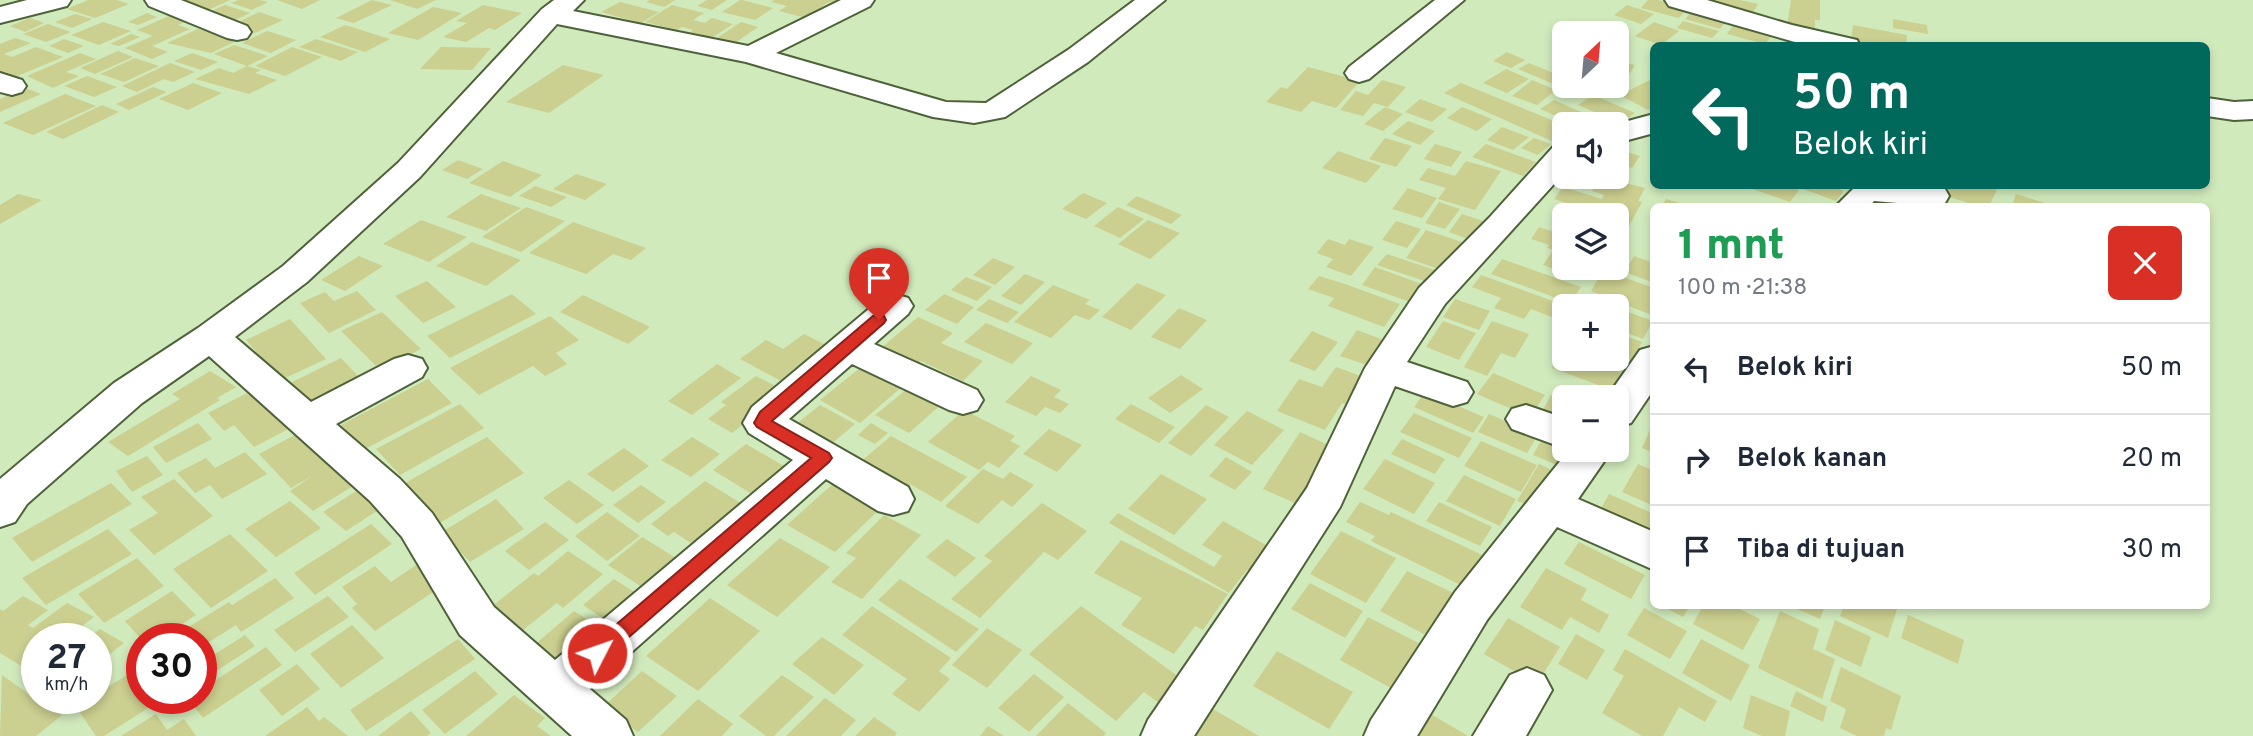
<!DOCTYPE html>
<html lang="id">
<head>
<meta charset="utf-8">
<style>
  :root { --surface:#fff; --page:#f2f2f3; --text:#1f2937; --muted:#747a83; --line:#e0e1e3 }
  body { margin:0; font-family:Overpass,sans-serif; background:var(--page); color:var(--text); height:100vh; display:flex; flex-direction:column; font-size:26px; white-space:nowrap }
  * { box-sizing:border-box; margin:0 }
  p { font-size:23px; color:var(--muted) }
  .icon { flex:none; width:38px; height:38px; fill:none; stroke:currentColor; stroke-width:2; stroke-linecap:round; stroke-linejoin:round }
  .map { position:relative; flex:1; overflow:hidden }
  .sheet { position:absolute; left:1650px; top:203px; width:560px; height:406px; display:flex; flex-direction:column; background:var(--surface); border-radius:10px; box-shadow:0 4px 10px #0003 }
  .sheet>* { flex:none }
  .top-card { position:absolute; left:1650px; top:42px; width:560px; height:147px; border-radius:10px; box-shadow:0 4px 10px #0003; background:#00695c; color:#fff; overflow:hidden }
  .needle { width:46px; rotate:26deg }
  .tools { position:absolute; left:1552px; top:21px; display:grid; gap:14px }
  .tools a { display:grid; place-items:center; width:77px; height:77px; border-radius:10px; background:var(--surface); box-shadow:0 4px 10px #0003; font-size:35px }
  .speed { position:absolute; left:21px; top:623px; display:flex; gap:14px; font-size:35px; font-weight:700; text-align:center }
  .speed>* { display:grid; place-content:center; width:91px; height:91px; border-radius:50%; background:var(--surface); box-shadow:0 4px 10px #0003; line-height:1 }
  .speed small { font-size:18px; font-weight:400 }
  .speed .limit { border:10px solid #d22; background:#fff; color:#111 }
  .pin { position:absolute; display:grid; place-items:center; width:60px; height:60px; color:#fff; margin:-72px -30px; border-radius:50% 50% 50% 0; rotate:-45deg; box-shadow:0 0 7px #0007 }
  .pin .icon { rotate:45deg }
  .me { position:absolute; width:77px; margin:-38px; rotate:49deg; stroke-linejoin:round; filter:drop-shadow(0 0 5px #0008) }
  .turn { display:flex; align-items:center; gap:24px; height:147px; padding:0 28px; font-size:32px }
  .turn .icon { width:91px; height:91px; stroke-width:2.5 }
  .turn b { display:block; font-size:49px; line-height:60px }
  .round { display:grid; place-items:center; flex:none; width:74px; height:74px; border-radius:10px; background:var(--page) }
  .overview { display:flex; align-items:center; justify-content:space-between; height:119px; padding:0 28px }
  h1 { font-size:42px; font-weight:800; line-height:52px; color:#1e9e55 }
  ul { padding:0; list-style:none }
  li { display:flex; align-items:center; gap:21px; height:91px; padding:0 28px; border-top:2px solid var(--line) }
  li div { flex:1 }
  li b { display:block; font-size:26px }
  li em { font-style:normal }
  .map>svg:first-child { display:block }
  .building { fill:#cbcf90 }
  .lines { fill:none; stroke-linecap:round; stroke-linejoin:round }
  .minor-casing { stroke:#4d623a; stroke-width:4 }
  .minor { fill:#fff; fill-rule:evenodd }
  .route { fill:#d93025; stroke:#8d1f18; stroke-width:2 }
</style>
</head>
<body>
<div class="map">
<svg width="2253" height="736" viewBox="0 0 2253 736">
  <rect width="100%" height="100%" fill="#d1eabc"/>
  <!-- building -->
  <path class="building" d="M88,0H117L129,4L95,18L67,9Z
    M183,0H230L206,11L179,2Z
    M238,0H260L268,2L252,10L231,3Z
    M277,0H320L302,9Z
    M372,0L392,5L354,23L336,18Z
    M390,0H436L417,9Z
    M650,0H675L664,7L646,2Z
    M707,0H727L712,10L697,6Z
    M740,0H742L773,8L755,20L722,12Z
    M774,0H849L827,3L806,18L779,11L787,6L771,2Z
    M1648,0H1658L1688,8L1679,18L1641,8Z
    M1687,0H1740L1758,4L1753,13Z
    M1791,0H1820V20H1815V32L1787,27Z
    M620,2L659,12L641,23L601,12Z
    M225,5L250,13L231,22L205,14Z
    M483,5L522,13L495,30L489,28L466,42L443,37L467,23L456,21Z
    M672,5L704,13L693,20L705,23L712,18L733,24L710,39L690,33L693,30L682,27L677,30L645,22Z
    M1627,5L1654,14L1641,24L1614,15Z
    M433,7L462,13L418,40L388,33Z
    M1694,9L1728,19L1720,29L1685,19Z
    M259,12L283,20L255,33L232,25Z
    M147,13L157,17L138,25L128,22Z
    M75,14L92,19L72,28L55,22Z
    M171,15L187,21L178,25L190,29L152,46L168,52L152,59L125,48L153,36L137,30Z
    M30,18L44,23L25,32L10,26Z
    M1893,19L1927,25L1928,34L1893,28Z
    M1683,21L1719,31L1712,38L1677,28Z
    M103,22L131,31L99,45L71,35Z
    M741,22L758,27L735,43L717,38Z
    M1654,22L1679,31L1661,45L1635,36Z
    M48,24L71,32L46,42L23,34Z
    M1734,24L1772,35L1765,44L1727,34Z
    M345,25L390,39L365,52L320,37Z
    M1853,25L1907,35L1906,46H1871L1851,41Z
    M198,29L222,36L236,41L211,53L167,43Z
    M267,31L296,40L271,53L242,43Z
    M131,34L140,37L119,46L110,44Z
    M15,38L31,43L4,54L12,57L36,47L63,57L15,77L0,72V44Z
    M64,39L84,46L68,53L49,46Z
    M316,39L358,52L341,61L299,47Z
    M234,45L268,56L247,66L214,54Z
    M292,47L322,57L285,76L255,66Z
    M441,47L491,48L472,70L420,69Z
    M118,51L133,57L95,74L80,68Z
    M1507,52L1525,60L1511,68L1493,61Z
    M80,53L96,59L66,72L79,76L53,88L27,76Z
    M192,53L218,62L201,70L174,61Z
    M135,58L159,66L124,82L100,74Z
    M1617,61L1635,65L1625,81L1617,79Z
    M170,63L195,72L173,82L164,79L137,92L122,86Z
    M1529,63L1561,76L1551,83L1518,69Z
    M563,65L604,75L549,113L506,102Z
    M247,66L261,70L255,73L277,80L249,94L195,79L219,68L233,73Z
    M1308,67L1360,81L1336,108L1312,101L1301,112L1266,102L1281,87L1287,89Z
    M1506,69L1529,79L1507,93L1483,83Z
    M87,76L117,87L94,97L64,86Z
    M1654,78V108L1648,110L1620,95Z
    M1382,80L1406,87L1388,107L1374,103L1363,116L1340,110L1356,91L1368,95Z
    M1532,80L1556,90L1537,105L1512,96Z
    M193,83L222,93L188,110L159,99Z
    M1461,83L1564,125V137L1556,143L1444,93Z
    M153,87L167,92L129,110L116,104Z
    M25,88L41,94L0,112V99Z
    M65,94L96,106L33,135L3,123Z
    M1593,95L1635,113L1620,123L1578,105Z
    M1420,99L1447,109L1432,122L1405,112Z
    M1554,100L1590,116L1575,124L1540,109Z
    M102,105L119,112L63,139L46,132Z
    M1385,107L1403,114L1383,131L1364,124Z
    M1462,107L1492,119L1477,131L1447,118Z
    M1408,121L1435,131L1420,145L1392,134Z
    M1502,127L1529,137L1513,150L1487,140Z
    M1385,138L1412,146L1396,167L1369,159Z
    M1534,138L1551,144L1538,155L1521,148Z
    M1435,144L1462,152L1451,167L1424,159Z
    M1486,144L1536,162L1523,176L1472,157Z
    M1617,149L1640,156L1632,168L1617,163Z
    M1338,151L1381,166L1366,183L1322,168Z
    M458,160L483,169L467,179L442,170Z
    M503,161L542,175L510,197L469,183Z
    M1466,161L1501,171L1475,210L1438,199L1446,188L1419,180L1428,168L1455,176Z
    M576,174L607,184L585,200L553,189Z
    M1601,177L1645,188L1638,201L1642,202L1628,228L1617,225V215H1592L1594,212L1554,199L1563,187L1602,199L1604,195L1592,191Z
    M535,186L567,197L551,207L519,196Z
    M1744,186H1786L1799,190L1790,202Z
    M1802,186H1830L1844,191L1836,201L1800,188Z
    M1945,186H1983L1997,190L1989,206H1978L1940,194Z
    M1408,188L1437,198L1422,218L1392,209Z
    M1083,193L1107,203L1086,219L1062,209Z
    M18,194L42,200L0,224V205Z
    M481,194L521,208L486,231L446,217Z
    M2016,194L2055,206H2012Z
    M1137,196L1182,215L1171,224L1126,205Z
    M1666,199L1690,206H1662Z
    M1439,202L1460,209L1445,229L1425,223Z
    M526,207L565,221L521,252L482,237Z
    M1118,207L1144,219L1120,238L1094,226Z
    M1462,214L1486,222L1473,241L1449,232Z
    M421,220L467,237L429,262L383,244Z
    M1148,220L1180,233L1150,259L1118,244Z
    M1396,221L1421,229L1407,248L1382,240Z
    M573,222L629,242L646,248L631,260L613,254L586,274L529,253Z
    M1564,222V268H1586L1580,278L1543,265L1553,250L1547,248L1549,245L1531,239L1539,227L1557,233Z
    M1426,230L1462,242L1442,270L1406,258Z
    M1328,239L1345,245L1349,239L1374,247L1351,276L1326,267L1333,259L1317,253Z
    M472,242L521,260L486,286L436,266Z
    M1387,254L1435,270L1427,282L1377,265Z
    M359,256L383,266L345,291L321,280Z
    M1634,256L1654,263V283L1624,272Z
    M993,258L1015,267L995,285L973,275Z
    M1502,259L1581,287L1570,303L1491,274Z
    M1375,267L1430,287L1418,305L1362,285Z
    M1603,270L1654,288V316L1591,291Z
    M1025,274L1045,282L1021,305L1001,296Z
    M1481,275L1561,304L1552,317L1531,309L1524,319L1494,308L1501,298L1472,287Z
    M1319,276L1345,284L1400,304L1384,327L1328,306L1334,298L1308,289Z
    M966,277L992,287L977,301L951,290Z
    M427,281L456,307L423,323L395,296Z
    M1137,283L1166,295L1131,330L1102,317Z
    M1053,285L1090,300L1085,304L1100,310L1089,320L1075,315L1051,338L1014,322Z
    M357,291L376,310L329,333L300,303L325,292L334,301Z
    M512,294L536,314L450,358L427,336Z
    M944,294L974,307L957,324L925,310Z
    M583,295L650,327L628,344L560,312Z
    M989,299L1019,312L1007,323L976,310Z
    M1455,299L1490,311L1479,330L1443,317Z
    M1179,308L1207,320L1180,349L1151,337Z
    M1617,308L1653,321L1643,339L1617,329Z
    M382,312L421,349L380,370L341,331Z
    M550,316L579,340L556,353L567,364L545,376L533,366L479,395L450,368Z
    M918,317L953,333L941,343L983,361L963,381L921,361L917,365L881,348Z
    M290,319L326,359L281,380L246,340Z
    M1443,321L1476,333L1459,360L1426,347Z
    M1492,321L1529,334L1515,358L1501,353L1487,376L1464,367Z
    M986,323L1033,343L1012,364L964,342Z
    M1357,330L1389,342L1373,367L1340,356Z
    M1312,331L1338,342L1315,371L1289,361Z
    M1617,333L1642,342L1632,361L1617,355Z
    M804,334L830,347L781,381L740,359L766,340L783,349Z
    M1564,344V359H1609L1625,364L1612,390L1552,368Z
    M341,358L360,378L308,404L290,383Z
    M717,364L741,378L692,415L668,401Z
    M865,364L904,385L860,423L820,400Z
    M1336,367L1372,380L1356,408L1342,403L1325,430L1277,411L1299,379L1322,387Z
    M210,371L236,387L217,398L220,400L128,456L108,442L180,399L172,394Z
    M1493,373L1545,395L1530,417L1477,394Z
    M1181,375L1203,389L1170,413L1148,398Z
    M756,376L785,391L732,433L708,419L726,405L721,402Z
    M1031,376L1061,390L1054,397L1069,404L1060,413L1045,407L1036,416L1005,402Z
    M428,379L452,403L363,450L341,425Z
    M912,385L944,402L909,433L875,415Z
    M257,388L294,426L254,447L234,425L224,431L208,413Z
    M1425,392L1484,417L1473,433L1414,407Z
    M1551,395L1564,401V430L1538,419Z
    M460,404L484,428L400,475L376,449Z
    M1131,404L1175,427L1159,443L1115,419Z
    M820,405L855,424L830,445L795,425Z
    M1206,405L1229,417L1191,456L1168,443Z
    M964,410L1015,436L1010,441L1020,446L999,468L988,462L979,470L928,442Z
    M1247,411L1284,430L1252,465L1214,445Z
    M1414,413L1472,438L1459,458L1400,432Z
    M1489,414L1538,435L1527,453L1478,432Z
    M1654,421V453L1642,448Z
    M198,423L212,439L166,463L153,447Z
    M871,423L888,433L875,444L858,435Z
    M306,429L361,481L313,511L290,491L312,476L291,488L259,454Z
    M1049,429L1082,445L1057,472L1023,454Z
    M1300,432L1339,450L1308,509L1263,489Z
    M891,436L967,477L941,502L910,484L905,489L859,463Z
    M1544,436L1564,445V450L1580,451L1569,470L1533,455Z
    M487,437L524,473L433,527L398,487Z
    M692,437L720,454L691,477L661,460Z
    M1402,439L1445,459L1435,474L1391,454Z
    M1481,441L1537,465L1521,492L1464,466Z
    M746,444L798,474L765,502L713,470Z
    M624,448L649,466L613,492L587,474Z
    M245,452L267,474L222,499L210,485L195,493L177,473L206,458L215,468Z
    M147,456L163,475L132,492L116,471Z
    M1226,457L1252,472L1235,490L1209,476Z
    M1385,459L1435,483L1414,514L1363,489Z
    M1539,464L1565,476L1544,510L1517,501Z
    M1638,464L1654,471V506L1622,492Z
    M983,469L1003,479L1010,472L1034,485L1012,507L1002,500L978,524L945,506Z
    M1161,474L1207,499L1174,535L1128,509Z
    M1464,475L1516,499L1500,526L1446,501Z
    M174,479L213,516L154,555L129,530L158,513L141,497Z
    M569,480L604,505L577,524L543,498Z
    M705,481L752,510L703,551L674,532L668,536L651,524Z
    M835,482L882,507L835,552L787,525Z
    M111,483L132,504L32,562L12,538Z
    M366,485L389,503L346,531L323,512Z
    M641,485L666,502L638,523L613,505Z
    M1609,494L1654,514V527L1649,536L1598,514Z
    M496,499L524,529L470,562L442,532Z
    M290,501L321,528L276,557L245,529Z
    M1360,502L1389,515L1391,512L1495,561L1477,593L1371,541L1375,536L1346,522Z
    M1439,502L1492,527L1480,546L1426,521Z
    M1042,503L1087,531L1058,560L1044,552L980,618L951,599L992,561L984,556Z
    M607,512L640,536L607,561L575,536Z
    M1118,513L1214,567L1222,556L1202,545L1223,521L1273,549L1253,574L1247,570L1229,593L1109,523Z
    M884,515L921,535L862,599L831,582L856,558L846,553Z
    M545,522L569,540L529,570L505,551Z
    M371,524L392,544L315,595L294,573Z
    M108,529L132,554L46,605L22,578Z
    M1341,531L1396,558L1366,603L1310,574Z
    M230,534L268,571L211,608L173,569Z
    M642,537L684,563L651,593L608,565Z
    M780,538L830,567L777,617L727,585Z
    M947,539L976,558L955,577L926,557Z
    M1121,540L1228,594L1203,630L1195,626L1174,654L1121,625L1142,598L1094,573Z
    M1579,542L1645,575L1631,599L1564,564Z
    M568,551L603,574L563,608L557,603L523,630L491,607L534,573L538,576Z
    M137,558L164,586L104,623L78,594Z
    M416,565L439,588L375,631L352,608L357,604L342,587L375,566L391,582Z
    M1546,568L1587,589L1581,600L1609,615L1599,633L1570,617L1562,630L1520,607Z
    M1407,571L1466,599L1441,643L1380,611Z
    M275,578L294,598L241,632L236,625L201,647V639H169L229,602L232,605Z
    M614,579L647,600L616,627L583,605Z
    M900,579L979,629L956,652L878,600Z
    M1310,583L1363,611L1345,638L1291,609Z
    M172,591L196,615L159,639H141L125,621Z
    M23,596L48,610L28,625L33,628L67,603L94,617L65,639H37V660L26,669L0,653V609L3,611Z
    M328,596L349,617L295,652L274,630Z
    M710,598L760,631L698,691L646,656Z
    M872,606L951,658L939,671L950,679L919,712L892,694L907,679L842,635Z
    M1081,606L1186,682L1163,706L1144,692L1116,721L1029,654Z
    M1662,606H1690L1683,617Z
    M1703,606H1734L1760,619L1743,650L1693,624Z
    M1790,606H1825L1820,619Z
    M1844,606H1898L1888,638L1840,616Z
    M1644,608L1687,631L1670,659L1627,635Z
    M574,611L605,631L563,668L533,646Z
    M1780,611L1819,629L1813,649L1835,659L1822,699L1758,668Z
    M1908,615L1964,640L1958,664L1901,638Z
    M1368,617L1434,651L1407,697L1340,660Z
    M1508,618L1560,647L1537,684L1484,654Z
    M1835,620L1871,637L1861,667L1825,650Z
    M352,625L384,658L341,688L310,654Z
    M987,628L1022,650L987,688L952,665Z
    M100,629L124,643L96,665V639H87Z
    M1576,634L1605,650L1587,680L1558,664Z
    M245,635L255,646L210,675L201,663Z
    M822,637L864,665L834,695L792,664Z
    M458,639L475,659L366,731L350,710Z
    M1701,639L1750,665L1731,701L1682,673Z
    M266,647L282,665L203,718L187,698H201V690Z
    M1625,649L1717,701L1705,722L1679,707L1663,736H1642L1602,713L1624,676L1613,670Z
    M1277,651L1353,692L1329,729L1253,686Z
    M297,664L320,689L282,716L259,690Z
    M142,666V698H164L104,736H96L76,707L89,698H96V694Z
    M1841,667L1901,696L1891,730L1886,728L1884,736H1857L1840,728L1846,709L1830,701Z
    M475,671L498,694L445,734L422,710Z
    M642,671L677,696L638,732L603,707Z
    M1034,674L1064,697L1029,732L998,708Z
    M2,675L30,695L62,715L36,736H0Z
    M782,675L814,697L774,736H766L739,716Z
    M1796,691L1827,707L1823,722L1790,706Z
    M514,695L545,718L537,726L551,736H466Z
    M1751,695L1790,711L1785,736H1762L1743,728Z
    M825,698L856,720L841,736H786Z
    M698,699L733,724L722,736H660Z
    M1068,703L1106,733L1104,736H1036Z
    M307,707L319,721L324,717L348,736H265Z
    M1213,709L1259,736H1193Z
    M1424,710L1468,736H1407Z
    M411,711L431,733L427,736H378Z
    M156,714L167,730L184,719L196,736H121Z
    M874,717L897,733L895,736H855Z
    M988,726L1004,736H980Z"/>
  <g class="lines">
    <defs>
      <path id="minor" d="M27,0H71L67,6L0,23V7Z
        M145,0H181L247,26L251,32L247,38L237,40L227,38L149,6Z
        M554,0H584L573,11L748,46L841,0H874L870,6L776,53L946,102L986,103L1068,50L1135,0H1165L1088,62L1005,117L974,123L933,117L746,62L557,24L420,177L307,282L235,337L311,402L394,359L408,355L422,359L427,368L422,377L336,424L400,479L432,513L494,607L555,660L793,460L749,433L743,423L752,407L882,298L895,294L908,298L913,306L908,314L874,344L977,390L983,400L977,410L963,414L949,410L852,364L789,419L908,487L914,499L908,511L893,515L878,511L826,479L590,689L626,720L633,736H572L460,635L402,537L370,501L209,356L142,403L27,504L15,522L0,527V479L114,383L198,328L283,266L398,163L542,9Z
        M1435,0H1464L1369,79L1359,82L1349,79L1345,73L1349,67Z
        M1665,0H1707L1792,25L1857,40L1860,46H1809L1669,6Z
        M0,73L22,80L26,86L22,92L12,95L0,92Z
        M2207,98L2234,102L2253,101V119L2234,120L2207,116Z
        M1654,114V133L1617,143V124Z
        M1564,145V173L1445,304L1407,362L1467,382L1473,392L1467,402L1453,406L1395,386L1340,507L1194,736H1141L1148,720L1307,488L1365,368L1419,288L1489,218L1553,147Z
        M1856,186H1933L1945,189L1949,196L1945,203L1933,206L1874,201L1870,206H1836Z
        M1654,346V389L1631,423L1617,427V397H1607L1640,350Z
        M1526,405L1564,418V448L1512,429L1506,419L1512,409Z
        M1569,450H1612L1578,499L1654,532V570L1557,527L1487,620L1417,736H1364L1371,720L1455,592Z
        M1527,668L1544,675L1552,690L1526,736H1473L1510,675Z"/>
    </defs>
    <!-- minor casing -->
    <use href="#minor" class="minor-casing"/>
    <!-- minor -->
    <use href="#minor" class="minor"/>
  </g>
  <!-- route -->
  <path class="route" d="M879,315L884,316L886,320L884,323L772,421L829,453L832,458L829,462L604,659L597,662L590,659L587,653L590,647L811,458L757,427L754,423L760,412L873,316Z"/>
</svg>
<div class="tools">
<a><svg class="needle" viewBox="-14 -14 28 28"><path d="M0-13l5 13h-10z" fill="#e53935"/><path d="M0 13l5-13h-10z" fill="#747a83"/></svg></a>
<a><svg class="icon" aria-label="sound" viewBox="0 0 24 24"><path d="M4 9h4l5-4v14l-5-4H4zM17 9q2 3 0 6"/></svg></a>
<a><svg class="icon" aria-label="layers" viewBox="0 0 24 24"><path d="M12 4l9 5-9 5-9-5zM3 14l9 5 9-5"/></svg></a>
<a>+</a>
<a>−</a>
</div>
<div class="speed"><div>27<small>km/h</small></div><div class="limit">30</div></div>
<div class="pin" style="left:879px;top:320px;background:#d93025"><svg class="icon" aria-label="arrive" viewBox="0 0 24 24"><path d="M6 21V4h12l-3 4 3 4H6"/></svg></div>
<svg class="me" style="left:597px;top:653px" viewBox="-20 -20 40 40"><circle r="17" fill="#d93025" stroke="#fff" stroke-width="3"/><path d="M0-11L8 9 0 5-8 9z" fill="#fff"/></svg>
<div class="top-card">
<div class="turn"><svg class="icon" aria-label="left" viewBox="0 0 24 24"><path d="M17 20v-9H6M10 6l-5 5 5 5"/></svg><div><b>50 m</b>Belok kiri</div></div>
</div>
<section class="sheet">
<div class="overview"><div><h1>1 mnt</h1><p>100 m · 21:38</p></div><a class="round" style="background:#d93025;color:#fff"><svg class="icon" aria-label="close" viewBox="0 0 24 24"><path d="M6 6l12 12M18 6L6 18"/></svg></a></div>
<ul>
<li><svg class="icon" aria-label="left" viewBox="0 0 24 24"><path d="M17 20v-9H6M10 6l-5 5 5 5"/></svg><div><b>Belok kiri</b></div><em>50 m</em></li>
<li><svg class="icon" aria-label="right" viewBox="0 0 24 24"><path d="M7 20v-9h11M14 6l5 5-5 5"/></svg><div><b>Belok kanan</b></div><em>20 m</em></li>
<li><svg class="icon" aria-label="arrive" viewBox="0 0 24 24"><path d="M6 21V4h12l-3 4 3 4H6"/></svg><div><b>Tiba di tujuan</b></div><em>30 m</em></li>
</ul>
</section>
</div>
</body>
</html>
